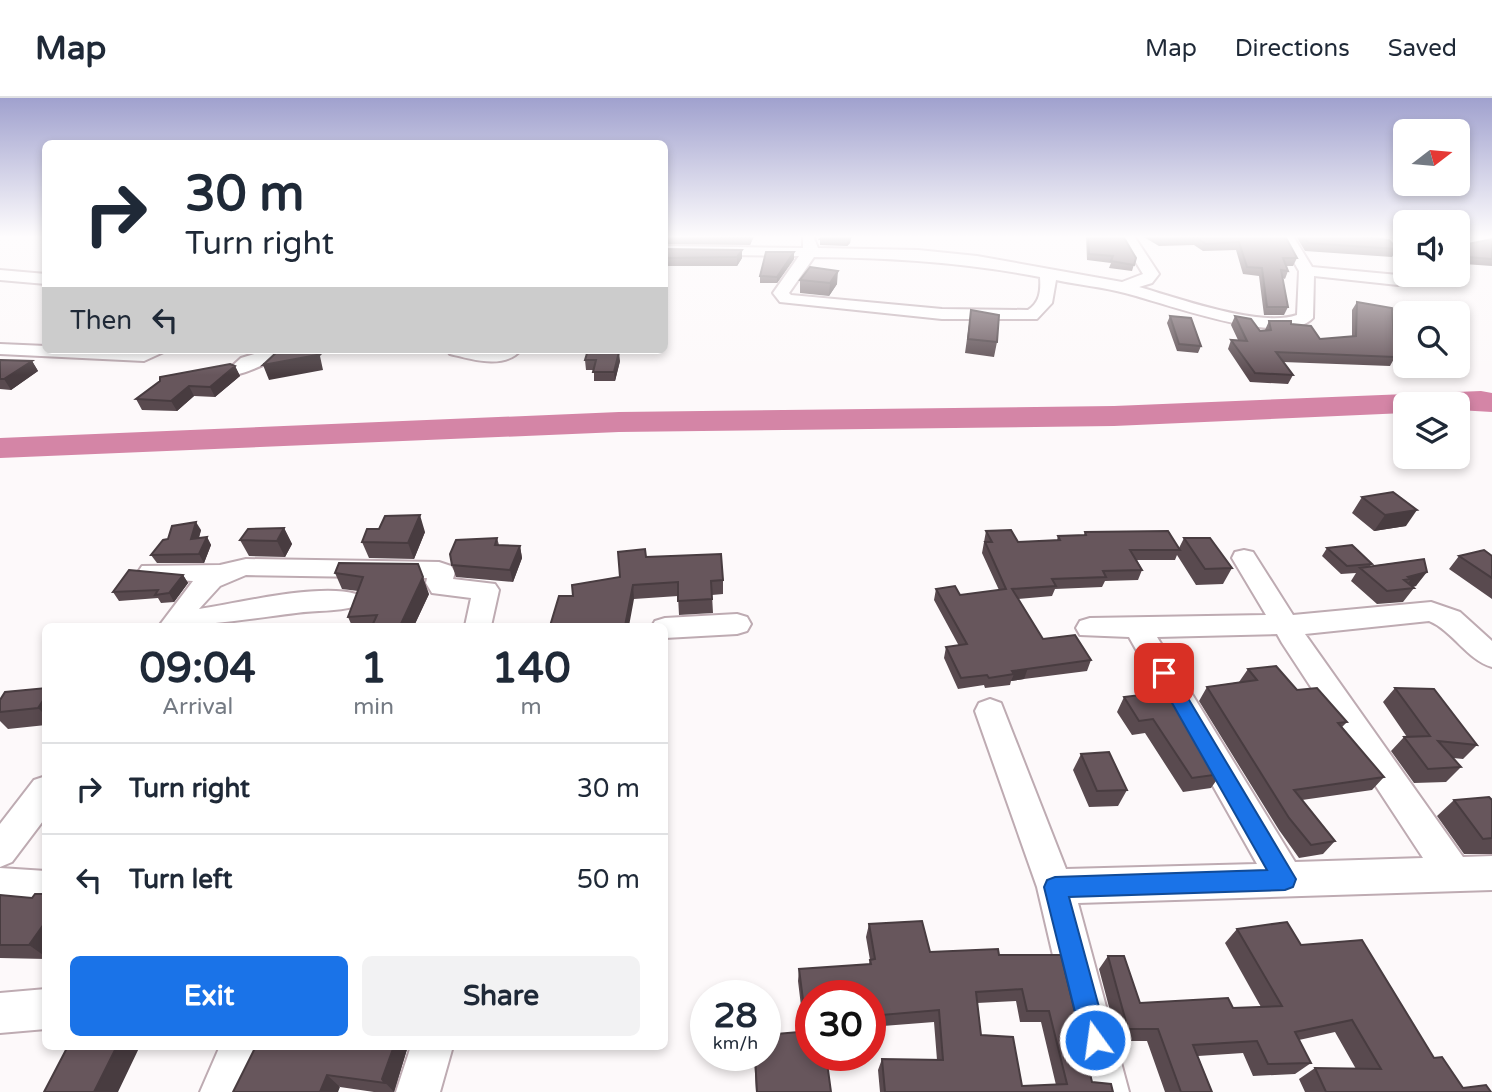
<!DOCTYPE html>
<html lang="en">
<head>
<meta charset="utf-8">
<style>
  :root { --surface:#fff; --page:#f2f2f3; --text:#1f2937; --muted:#747a83; --line:#e0e1e3; --accent:#1a73e8 }
  body { margin:0; font-family:"Varela Round",sans-serif; background:var(--page); color:var(--text); height:100vh; display:flex; flex-direction:column; font-size:26px; white-space:nowrap }
  * { box-sizing:border-box; margin:0 }
  p { font-size:23px; color:var(--muted) }
  .icon { flex:none; width:38px; height:38px; fill:none; stroke:currentColor; stroke-width:2; stroke-linecap:round; stroke-linejoin:round }
  .map { position:relative; flex:1; overflow:hidden }
  .drawer { position:absolute; left:42px; top:525px; width:626px; height:427px; display:flex; flex-direction:column; background:var(--surface); border-radius:10px; box-shadow:0 4px 10px #0003 }
  .drawer>* { flex:none }
  .hud { position:absolute; left:42px; top:42px; width:626px; height:214px; border-radius:10px; box-shadow:0 4px 10px #0003; background:#fff; color:var(--text); overflow:hidden }
  .needle { width:46px; rotate:74deg }
  .fabs { position:absolute; left:1393px; top:21px; display:grid; gap:14px }
  .fabs a { display:grid; place-items:center; width:77px; height:77px; border-radius:10px; background:var(--surface); box-shadow:0 4px 10px #0003; font-size:35px }
  .speed { position:absolute; left:690px; top:882px; display:flex; gap:14px; font-size:35px; font-weight:700; text-align:center }
  .speed>* { display:grid; place-content:center; width:91px; height:91px; border-radius:50%; background:var(--surface); box-shadow:0 4px 10px #0003; line-height:1 }
  .speed small { font-size:18px; font-weight:400 }
  .speed .limit { border:10px solid #d22; background:#fff; color:#111 }
  .pin { position:absolute; display:grid; place-items:center; width:60px; height:60px; color:#fff; margin:-30px; border-radius:14px; box-shadow:0 4px 10px #0006 }
  .me { position:absolute; width:77px; margin:-38px; rotate:346deg; stroke-linejoin:round; filter:drop-shadow(0 0 5px #0008) }
  .turn { display:flex; align-items:center; gap:24px; height:147px; padding:0 28px; font-size:32px }
  .turn .icon { width:91px; height:91px; stroke-width:2.5 }
  .turn b { display:block; font-size:49px; line-height:60px }
  .then { display:flex; align-items:center; height:66px; padding:0 28px; background:#0003; gap:14px; font-size:26px }
  .eta { display:flex; justify-content:space-evenly; align-items:center; height:119px; text-align:center }
  .eta b { font-size:42px; font-weight:700; line-height:49px }
  .primary-button { display:flex; gap:14px; margin-top:auto; padding:14px 28px }
  .primary-button a { flex:1; height:80px; border-radius:10px; background:var(--accent); color:#fff; font-size:28px; font-weight:700; line-height:80px; text-align:center }
  .primary-button a+a { background:var(--page); color:var(--text) }
  ul { padding:0; list-style:none }
  li { display:flex; align-items:center; gap:21px; height:91px; padding:0 28px; border-top:2px solid var(--line) }
  li div { flex:1 }
  li b { display:block; font-size:26px }
  li em { font-style:normal }
  header { display:flex; align-items:center; gap:42px; box-sizing:border-box; height:98px; padding:0 35px; background:var(--surface); border-bottom:2px solid var(--line) }
  header strong { font-size:33px }
  nav { display:flex; gap:38px; margin-inline-start:auto; font-size:24px }
  .map>svg:first-child { display:block }
  .lines { fill:none; stroke-linecap:round; stroke-linejoin:round }
  .river { fill:#d485a6; fill-rule:evenodd }
  .minor-casing { stroke:#beabb2; stroke-width:4 }
  .minor { fill:#fff; fill-rule:evenodd }
  .wall { fill:#594a4f; fill-rule:evenodd }
  .shaded-wall { fill:#483c40 }
  .building { fill:#67565c; stroke:#483c40; stroke-width:2; fill-rule:evenodd }
  .route { fill:#1a73e8; stroke:#114b97; stroke-width:2 }
</style>
</head>
<body>
<header>
<strong>Map</strong>
<nav><a>Map</a><a>Directions</a><a>Saved</a></nav>
</header>
<div class="map">
<svg width="1492" height="994" viewBox="0 0 1492 994">
  <rect width="100%" height="100%" fill="#fdf9fa"/>
  <g class="lines">
    <!-- river -->
    <path class="river" d="M1481,293L1492,295V314L1458,312V306H1405V315L1114,328L619,334L0,360V340L619,314L1114,308Z"/>
    <defs>
      <path id="minor" d="M803,138H813L818,150L918,152L977,158L1122,184L1143,176L1120,138H1134L1159,176L1152,185L1139,189C1178,200 1260,230 1297,217L1299,173L1279,138H1293L1312,169L1398,177L1406,182L1398,187L1314,178L1313,220C1285,251 1162,204 1125,195C1103,189 1079,187 1056,182L1052,205L1037,221H942L780,204L773,195L799,158L665,156V148L803,150ZM814,159C892,160 963,164 1040,179C1041,193 1040,204 1028,212L942,211L791,197L789,195Z
        M1341,138L1405,141V149L1348,142Z
        M1481,138H1492V144L1458,151V143Z
        M0,172L46,176V186L0,182Z
        M0,246L46,248V252H168L144,263L0,256Z
        M267,252H289C282,260 250,273 239,276L230,270L241,260Z
        M447,252H521C504,272 471,261 450,256Z
        M1244,452L1253,454L1293,517L1431,504L1460,514L1492,543V569C1467,562 1453,533 1429,523L1305,536L1463,759L1492,758V792L1078,805L1129,994H1085L1037,789L975,613L979,605L990,601L1001,605L1066,771L1257,766L1129,539L1080,537L1076,530L1080,523L1090,520L1266,517L1232,460L1235,454ZM1277,536L1282,545L1423,760L1295,764L1157,539Z
        M246,461L439,464L451,468L455,474L453,481L495,486L499,492L491,528H465L471,500L432,495L426,485L427,480L246,477L220,488L199,511C239,505 319,485 356,496L360,502L356,508C337,514 316,512 296,515C248,521 207,528 159,528L193,483L142,480L138,474L142,468L220,467Z
        M737,516L747,519L751,526L747,533L737,536L665,540V528H652L655,523L665,520Z
        M46,678V719L12,764L0,769V726L34,682Z
        M0,770L46,773V807L0,804Z
        M46,891V931L0,935V895Z
        M220,948H262L244,994H200Z
        M411,948H453L440,994H396Z"/>
    </defs>
    <!-- minor casing -->
    <use href="#minor" class="minor-casing"/>
    <!-- minor -->
    <use href="#minor" class="minor"/>
  </g>
  <!-- wall -->
  <path class="wall" d="M665,138H754L750,147L665,146Z
    M1086,138H1123L1136,160L1132,173L1109,170L1111,165L1087,162Z
    M1142,138H1285L1297,160L1293,168H1286L1288,173L1285,181L1283,180L1288,209L1284,217H1264L1259,178L1243,176L1236,152L1203,153L1194,147L1159,148Z
    M1296,138H1359L1397,151L1392,159L1305,153Z
    M1458,138L1463,147L1492,141V168L1464,166L1458,160Z
    M851,139L850,145L847,148L820,147V141Z
    M665,151L742,160L737,168H665Z
    M794,161L777,185H760V178Z
    M810,169L837,186L829,198L800,195V182Z
    M1357,204L1395,259L1390,268L1283,264L1293,277L1288,286L1250,284L1228,251L1231,242H1238L1231,227L1235,218L1260,233L1265,232L1269,223L1291,226L1320,241L1352,239V212Z
    M971,212L997,244L994,259L965,255Z
    M1170,218L1201,248L1198,255L1177,253L1167,225Z
    M610,254L620,263L615,283H594V272H586L585,262Z
    M0,262L32,263L38,273L11,292L0,291Z
    M235,268L240,278L215,299L194,298L177,313L142,312L136,301Z
    M1362,399L1406,428L1374,433L1352,415Z
    M284,430L292,446L285,459L249,458L240,442Z
    M379,431L425,434L414,461L369,460L362,444Z
    M201,432L199,440L207,439L211,447L204,465H157L151,457L168,441Z
    M986,433L1018,444L1057,442L1058,438L1084,437L1085,434L1179,450L1184,440L1232,470L1223,486L1196,487L1177,457L1175,462H1137L1142,472L1138,482L1105,483L1102,489L1055,491L1052,498L1018,501L1043,541L1091,562L1087,573L1024,581L1011,583L1010,587L985,590L984,587L958,591L944,560L946,549L959,548L934,502L936,491L960,497L999,492L982,455Z
    M497,440L499,447L520,448L522,460L513,484L456,479L452,467Z
    M1327,450L1372,466L1370,468L1424,461L1416,488L1412,489L1414,490L1403,504L1377,506L1351,483L1356,475L1341,476L1322,458Z
    M1459,458H1492V501L1449,471Z
    M646,459L723,482V496L712,497L713,515L679,517L678,498L634,501L573,498L620,479Z
    M339,465L429,496L414,528H352L348,519L358,493L342,491L335,475Z
    M183,477L188,485L174,504L161,505L158,500L119,503L113,494Z
    M1248,571L1297,592L1347,624L1342,629L1384,679L1372,692L1302,702L1335,743L1323,756L1299,760L1279,732L1199,603L1207,589L1239,584Z
    M46,590V627L8,631L0,623V602Z
    M1395,590L1477,647L1463,661L1453,660L1461,669L1446,684L1414,685L1391,653L1404,639H1407L1383,604Z
    M1172,593L1221,676L1211,690L1183,694L1145,635L1132,637L1117,614L1124,599Z
    M1081,656L1127,692L1118,708L1089,709L1073,672Z
    M1454,702H1492V756H1464L1437,718Z
    M46,796V861L0,860V797L32,800Z
    M869,826L930,854L999,857H1061L1092,984L1113,994H880L878,972L882,961L937,962L934,924L870,929V898H810L831,994H756L754,957H765L804,933L798,883L799,871L869,866L870,862L866,839ZM1016,903L1020,924H1041L1056,987L1022,988L981,937L977,905Z
    M1237,831L1301,847L1434,960L1463,990L1491,994H1305L1299,981L1315,970L1356,971L1335,934L1299,942L1311,965L1295,976L1253,978L1243,955L1198,958L1212,994H1165L1147,943H1118L1099,871L1108,858L1140,905L1233,910L1261,909L1225,845Z
    M256,948H408L394,994H374L340,989Z"/>
  <!-- shaded-wall -->
  <path class="shaded-wall" d="M750,138H754L750,147Z
    M851,139L850,145L847,148V142Z
    M742,152V160L737,168V159Z
    M794,154V161L777,185V179Z
    M838,173L837,186L829,198L830,185Z
    M316,252H326L320,258L323,272L269,282L263,267Z
    M619,254L620,263L615,283L614,274Z
    M32,263L38,273L11,292L4,281Z
    M235,268L240,278L215,299L210,289Z
    M189,288L194,298L177,313L171,303Z
    M1417,412L1406,428L1374,433L1385,417Z
    M420,417L425,434L414,461L408,445Z
    M196,424L201,432L196,449L191,441Z
    M284,430L292,446L285,459L277,443Z
    M207,439L211,447L204,465L199,456Z
    M520,448L522,460L513,484L510,472Z
    M1427,474L1416,488L1404,491L1411,481L1408,479Z
    M183,477L188,485L174,504L169,495Z
    M423,479L429,496L414,528H400Z
    M633,487L634,501L629,528H625Z
    M1028,570L1024,581L1011,583L1014,576L1012,573Z
    M46,598V618L38,610Z
    M46,823V859L29,847Z
    M117,948H140L118,994H94Z
    M394,948H408L394,994L382,981Z
    M327,977L340,989L338,994H320Z"/>
  <!-- building -->
  <path class="building" d="M665,138H750V139Z
    M823,138H848L851,139L847,142L820,141Z
    M1088,138H1123L1136,160L1134,167L1111,163L1113,158L1089,156Z
    M1157,138H1285L1297,160H1283L1288,173L1281,172L1288,209H1267L1262,170L1247,169L1239,144L1206,146L1197,140L1161,141Z
    M1304,138H1359L1389,142L1397,151L1308,145Z
    M1458,138H1459L1463,147L1492,141V161L1468,159L1458,149Z
    M665,151L742,152L737,159L665,160Z
    M766,154H794L777,179L760,178Z
    M810,169L838,173L830,185L800,182Z
    M1357,204L1392,210L1395,259L1276,254L1293,277L1255,275L1231,242L1247,243L1235,218L1251,221L1260,233L1271,232L1269,223H1291V226L1311,228L1320,241L1356,238Z
    M971,212L999,217L997,244L968,241Z
    M1170,218L1191,220L1201,248L1179,246Z
    M279,252H316L317,257L263,267Z
    M588,252H607L606,254H619L614,274H593L596,262H585Z
    M0,262L32,263L4,281H0Z
    M230,266L235,268L210,289L189,288L171,303L136,301L160,283V279Z
    M1393,394L1417,412L1385,417L1362,399Z
    M420,417L408,445L362,444L367,431H379L385,418Z
    M196,424L191,441L207,439L199,456L151,457L163,442L168,441L172,428Z
    M284,430L277,443L240,442L248,431Z
    M1011,432L1018,444L1060,442L1058,438L1086,437L1085,434L1168,433L1180,452H1130L1142,472L1103,473L1106,479L1052,481L1056,488L1012,491L1043,541L1075,537L1091,562L1012,573L1014,576L989,580L987,577L961,580L946,549L967,546L936,491L955,488L960,497L1006,491L985,444H992L986,433Z
    M497,440L495,447L520,448L510,472L452,467L450,456L456,442Z
    M1184,440H1210L1232,470L1205,471Z
    M1352,447L1372,466L1347,468L1327,450Z
    M645,451L646,459L721,456L723,482L711,483L712,501L678,503V484L633,487L625,528H550L559,498H573L572,487L620,479L618,454Z
    M1484,452L1492,458V480L1459,458Z
    M1424,461L1427,474L1408,479L1411,481L1404,482L1414,490L1387,493L1360,470Z
    M339,465L418,466L423,479L400,528H372L377,517L348,519L363,479L335,475Z
    M129,472L183,477L169,495L155,497L158,492L113,494Z
    M1276,568L1297,592L1317,590L1347,624L1338,625L1384,679L1294,692L1335,743L1311,747L1289,720L1207,589L1257,582L1248,571Z
    M46,590V598L38,610L0,614V602L5,594Z
    M1395,590L1434,591L1477,647L1438,643L1461,669L1428,671L1404,639L1430,638Z
    M1172,593L1221,676L1192,680L1153,621L1139,623L1124,599Z
    M1109,654L1127,692L1097,693L1081,656Z
    M1489,699L1492,702V740L1483,741L1454,702Z
    M35,796H46V823L29,847H0V797L32,800Z
    M922,823L930,854L998,851L999,857H1061L1092,984L1111,986L1113,994H885L882,961L943,962L939,912L870,918V898H810V933H807L799,871L871,866L870,862L875,861L869,826ZM1022,891L1027,913H1049L1067,986L1022,988L1013,939L981,937L976,894Z
    M1287,824L1301,847L1362,842L1434,960L1442,959L1463,990L1486,987L1491,994H1326L1315,970L1381,971L1352,922L1295,934L1311,965L1268,966L1257,943L1193,947L1212,994H1181L1158,931H1128L1108,858H1124L1140,905L1228,900L1233,910L1282,908L1237,831Z
    M810,933V957H826L831,994H757L755,957H765V937Z
    M68,948H117L94,994H44Z
    M256,948H394L382,981L385,985L327,977L320,994H233Z"/>
  <!-- sky -->
  <linearGradient id="sky" x2="0" y2="1"><stop stop-color="#a0a1ce"/><stop offset="0.5" stop-color="#fefcfd"/><stop offset="1" stop-color="#fefcfd" stop-opacity="0"/></linearGradient>
  <rect width="1492" height="277" fill="url(#sky)"/>
  <!-- route -->
  <path class="route" d="M1164,568L1170,570L1296,781L1293,789L1285,792L1069,799L1108,942L1104,951L1095,955L1086,951L1082,942L1044,789L1047,782L1055,779L1267,772L1155,575Z"/>
</svg>
<div class="fabs">
<a><svg class="needle" viewBox="-14 -14 28 28"><path d="M0-13l5 13h-10z" fill="#e53935"/><path d="M0 13l5-13h-10z" fill="#747a83"/></svg></a>
<a><svg class="icon" aria-label="sound" viewBox="0 0 24 24"><path d="M4 9h4l5-4v14l-5-4H4zM17 9q2 3 0 6"/></svg></a>
<a><svg class="icon" aria-label="search" viewBox="0 0 24 24"><circle cx="10" cy="10" r="6"/><path d="M15 15l6 6"/></svg></a>
<a><svg class="icon" aria-label="layers" viewBox="0 0 24 24"><path d="M12 4l9 5-9 5-9-5zM3 14l9 5 9-5"/></svg></a>
</div>
<div class="speed"><div>28<small>km/h</small></div><div class="limit">30</div></div>
<div class="pin" style="left:1164px;top:575px;background:#d93025"><svg class="icon" aria-label="arrive" viewBox="0 0 24 24"><path d="M6 21V4h12l-3 4 3 4H6"/></svg></div>
<svg class="me" style="left:1095px;top:942px" viewBox="-20 -20 40 40"><circle r="17" fill="#1a73e8" stroke="#fff" stroke-width="3"/><path d="M0-11L8 9 0 5-8 9z" fill="#fff"/></svg>
<div class="hud">
<div class="turn"><svg class="icon" aria-label="right" viewBox="0 0 24 24"><path d="M7 20v-9h11M14 6l5 5-5 5"/></svg><div><b>30 m</b>Turn right</div></div>
<div class="then">Then<svg class="icon" aria-label="left" viewBox="0 0 24 24"><path d="M17 20v-9H6M10 6l-5 5 5 5"/></svg></div>
</div>
<section class="drawer">
<div class="eta">
<div><b>09:04</b><p>Arrival</p></div>
<div><b>1</b><p>min</p></div>
<div><b>140</b><p>m</p></div>
</div>
<ul>
<li><svg class="icon" aria-label="right" viewBox="0 0 24 24"><path d="M7 20v-9h11M14 6l5 5-5 5"/></svg><div><b>Turn right</b></div><em>30 m</em></li>
<li><svg class="icon" aria-label="left" viewBox="0 0 24 24"><path d="M17 20v-9H6M10 6l-5 5 5 5"/></svg><div><b>Turn left</b></div><em>50 m</em></li>
</ul>
<div class="primary-button"><a>Exit</a><a>Share</a></div>
</section>
</div>
</body>
</html>
